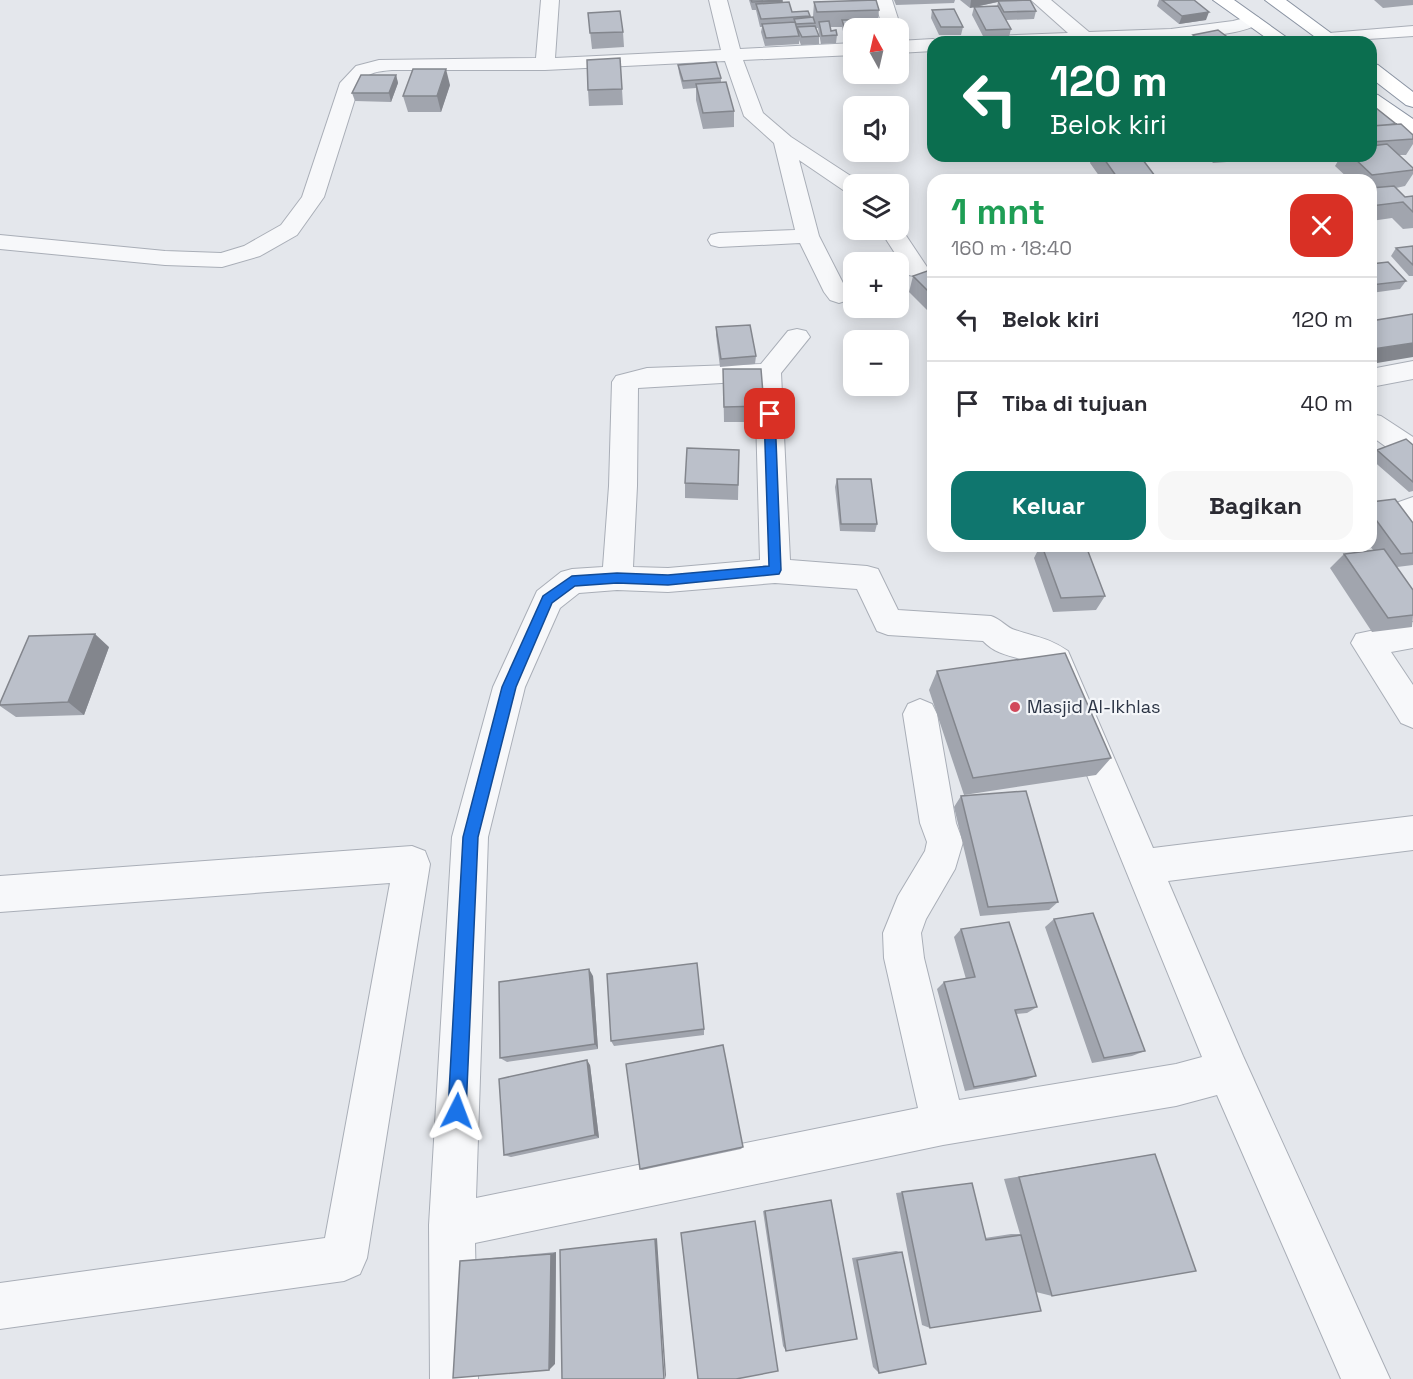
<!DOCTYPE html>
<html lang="id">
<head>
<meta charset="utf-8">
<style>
  :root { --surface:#fff; --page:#f7f7f7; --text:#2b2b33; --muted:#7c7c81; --line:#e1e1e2; --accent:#0f766e }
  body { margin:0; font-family:"Space Grotesk",sans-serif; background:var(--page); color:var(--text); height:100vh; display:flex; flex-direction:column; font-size:22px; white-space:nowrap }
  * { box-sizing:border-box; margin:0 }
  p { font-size:20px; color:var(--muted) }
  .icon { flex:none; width:33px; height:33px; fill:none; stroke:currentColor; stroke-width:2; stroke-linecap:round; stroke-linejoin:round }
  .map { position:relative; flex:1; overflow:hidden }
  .side { position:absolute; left:927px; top:174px; width:450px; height:378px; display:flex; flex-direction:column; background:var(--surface); border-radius:18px; box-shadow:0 3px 15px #0003 }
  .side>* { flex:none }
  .top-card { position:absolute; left:927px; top:36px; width:450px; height:126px; border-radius:18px; box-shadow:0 3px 15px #0003; background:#0b6e4f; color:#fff; overflow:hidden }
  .needle { width:39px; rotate:352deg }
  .tools { position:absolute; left:843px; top:18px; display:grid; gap:12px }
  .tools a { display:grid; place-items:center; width:66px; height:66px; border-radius:12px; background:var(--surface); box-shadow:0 3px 15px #0003; font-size:30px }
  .pin { position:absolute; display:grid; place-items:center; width:51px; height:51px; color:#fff; margin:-26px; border-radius:12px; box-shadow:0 3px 9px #0006 }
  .me { position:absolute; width:66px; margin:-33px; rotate:3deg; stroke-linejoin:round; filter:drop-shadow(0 0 4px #0008) }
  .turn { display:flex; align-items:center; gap:21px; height:126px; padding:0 24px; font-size:27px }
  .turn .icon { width:78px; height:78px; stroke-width:2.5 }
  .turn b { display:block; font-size:42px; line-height:51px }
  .round { display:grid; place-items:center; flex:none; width:63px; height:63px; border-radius:18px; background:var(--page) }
  .summary { display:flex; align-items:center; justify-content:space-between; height:102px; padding:0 24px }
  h1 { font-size:36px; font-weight:700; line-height:45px; color:#1e9e55 }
  .button { display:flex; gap:12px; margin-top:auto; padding:12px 24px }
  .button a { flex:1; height:69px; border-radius:18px; background:var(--accent); color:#fff; font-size:24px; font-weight:700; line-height:69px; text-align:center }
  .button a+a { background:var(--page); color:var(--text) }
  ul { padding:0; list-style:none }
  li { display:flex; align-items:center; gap:18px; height:84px; padding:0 24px; border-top:2px solid var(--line) }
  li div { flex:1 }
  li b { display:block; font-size:22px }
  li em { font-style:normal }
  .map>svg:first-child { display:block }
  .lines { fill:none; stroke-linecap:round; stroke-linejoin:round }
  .minor-casing { stroke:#a9aeb7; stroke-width:2 }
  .highway-casing { stroke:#8b94a3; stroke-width:2 }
  .minor { fill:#f7f8fa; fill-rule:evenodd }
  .highway { fill:#fff; fill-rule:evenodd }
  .wall { fill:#a1a5ae }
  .shaded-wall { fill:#83868d }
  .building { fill:#bbc0ca; stroke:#83868d; stroke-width:1.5 }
  .route { fill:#1a73e8; stroke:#114b97; stroke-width:1.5 }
  .poi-dot { fill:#d1495b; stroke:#f4f6f9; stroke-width:2 }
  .labels { text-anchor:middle; stroke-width:4.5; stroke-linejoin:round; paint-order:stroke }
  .poi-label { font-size:18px; fill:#2b3445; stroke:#f4f6f9; text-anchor:start }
</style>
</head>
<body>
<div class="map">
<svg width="1413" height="1379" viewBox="0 0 1413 1379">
  <rect width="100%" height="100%" fill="#e4e7ec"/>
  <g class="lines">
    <defs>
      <path id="minor" d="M541,0H559L555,58L721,50L709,0H727L740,49L854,43V55L743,60L763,113L791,137L863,184H854V193L846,192L799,160L819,236L844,285L854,283V298L839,303L830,300L824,292L800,243L719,247L711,245L708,240L711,235L719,233L795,230L774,143L744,116L725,61L545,70H392C379,71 368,72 360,83L324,197L297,235L260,256L222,267L165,265L0,249V235L165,251L221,253L244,246L281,225L302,197L340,83L356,66L379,60L536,58Z
        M874,0H892L901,28L898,32V28H883Z
        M1031,0H1051L1089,32L1171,29L1233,21L1252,16L1258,17L1261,21C1243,47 1023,42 983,42L986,38L992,36L1068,33Z
        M1413,26V36L1323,42L1320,38L1323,34L1329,33Z
        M933,39L940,42H933V51L898,53V41Z
        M899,225L929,270L925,275L917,277L909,275L880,230H898Z
        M797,329L806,331L810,337L781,373L790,560L867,566L878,569L898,610L991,616C1001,619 1007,628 1015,630C1038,638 1047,637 1068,651L1153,848L1413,816V850L1168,881L1243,1056L1390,1379H1341L1217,1095L1176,1106L943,1145L475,1243L478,1379H430L429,1225L452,837L493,687L537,591L561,572L572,569L603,567L609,486L612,382L616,376L647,368L761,364L788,331ZM755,381L760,560L668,568L633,567L637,486L638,388ZM775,583L857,589L877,631L888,635L983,641C1001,660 1022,654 1044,670L1202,1057L1176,1064L959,1100L924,958L921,933L926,919L955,869L963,842L956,823L937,714L932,704L920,699L908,704L903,714L920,823L927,842L925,851L898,896L883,933L884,958L918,1108L476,1198L488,837L525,687L560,608L579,593L617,590L668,592Z
        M1413,361V379L1371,387V369Z
        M1371,414L1381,416L1413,437V462L1403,459L1371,436Z
        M1413,497V532L1403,529L1392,511L1396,503Z
        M1413,622V648L1391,652L1413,685V728L1401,723L1351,643L1356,634Z
        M412,846L425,851L430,864L367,1258L360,1274L344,1281L0,1329V1283L325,1238L390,883L0,912V876Z"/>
      <path id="highway" d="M1213,0H1234L1293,42H1272Z
        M1265,0H1286L1343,42H1322Z
        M1371,63L1378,65L1413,92V107L1406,105L1371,78Z
        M1371,93L1378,95L1413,119V134L1406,132L1371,108Z"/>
    </defs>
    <!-- minor casing -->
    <use href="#minor" class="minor-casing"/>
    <!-- highway casing -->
    <use href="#highway" class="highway-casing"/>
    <!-- minor -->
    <use href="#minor" class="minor"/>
    <!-- highway -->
    <use href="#highway" class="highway"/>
  </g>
  <!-- wall -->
  <path class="wall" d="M749,0H782V3L792,12L810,16V18L813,17L814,2L879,10L877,26H871L872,28H854V43L846,44L842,27H830L831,31L837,35L836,43L821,44L818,28H816L819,36V44L801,45L799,40V44L765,46L761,32L762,27H760L756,10H752Z
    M894,0H955L954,3L896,5Z
    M960,0H1006L1003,1L1036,11L1034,19L1006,20L1011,29L1009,37L984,38L972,15L974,7L997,6L998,2L970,8Z
    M1159,0H1194L1206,20L1179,24L1157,6Z
    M1374,0H1413V5L1383,8Z
    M932,10L963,27L961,35H939L931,18Z
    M588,13L623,32L624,47L592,49Z
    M1193,35L1234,42H1190Z
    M620,58L623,105L589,106L588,90Z
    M678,65L721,78V82L734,111V127L703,129L696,100V88L683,89L679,73Z
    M396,75L398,83L391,102L355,101L352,93Z
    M450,85L441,112H408L403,96Z
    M1371,104L1396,124L1413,135V144L1406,155H1399L1413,168V174L1405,186L1396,188L1405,197L1413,196V228L1403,229L1392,218L1371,221V180H1350L1335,166L1341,156H1371Z
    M1066,156H1083L1067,157Z
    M1092,156H1102L1158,180H1102L1090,163Z
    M1207,156H1270L1268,159L1213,163Z
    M1413,246V276H1409L1391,256L1396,248Z
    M1371,264L1406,281L1400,289L1371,293Z
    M933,269V316L909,292L913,276Z
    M716,327L756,356L755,364L720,367L716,335Z
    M723,369L764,406L763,422H724Z
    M1413,445V491L1409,492L1371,459V457L1377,450Z
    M739,450L738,500L685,498V483Z
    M837,479L877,524L875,532L840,531L835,487Z
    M1371,502L1413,523V565L1397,567L1413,615L1412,627L1372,632L1330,568L1344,554L1373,550L1370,546H1371Z
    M1040,546H1086L1105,596L1096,610L1053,612L1034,558Z
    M109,647L84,715L16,717L0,706V703Z
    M937,671L1111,758L1096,775L964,795L929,690Z
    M961,796L1058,902L1049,910L980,916L954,807Z
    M1054,919L1145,1051L1132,1056L1092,1063L1045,927Z
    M961,929L1037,1007L1027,1013L1016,1014L1036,1076L1026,1080L965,1091L937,989L944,982L966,979L954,937Z
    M593,976L598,1049L507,1062L500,1058Z
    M704,1029V1035L614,1046L611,1041Z
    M590,1065L599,1138L511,1157L504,1155Z
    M743,1147L741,1149L642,1170L640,1169Z
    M1155,1154L1052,1296L1036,1292L930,1328L922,1325L896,1193L972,1183L985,1238L1011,1234H1020L1004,1179Z
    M831,1200L786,1351L783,1346L763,1211Z
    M896,1251L902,1252L879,1373L873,1367L852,1258Z
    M556,1252L555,1364L460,1261Z"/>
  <!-- shaded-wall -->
  <path class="shaded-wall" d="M971,0H1006L970,8Z
    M1209,12L1206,20L1179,24L1182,16Z
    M446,69L450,85L441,112L437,96Z
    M396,75L398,83L391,102L389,93Z
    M1413,343V357L1371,364V352L1373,349Z
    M95,634L109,647L84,715L68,702Z
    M589,969L593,976L598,1049L595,1044Z
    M587,1060L590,1065L599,1138L595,1135Z
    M657,1238L666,1375L665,1379L655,1239Z
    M556,1252L555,1364L549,1370L551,1254Z"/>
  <!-- building -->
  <path class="building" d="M751,0H782V1L752,2Z
    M876,0L879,10L817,12L814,2Z
    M1030,0L1036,11L1004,12L998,1Z
    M1162,0H1194L1209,12L1182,16Z
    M789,2L792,12L808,11L810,16L761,19L756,4Z
    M998,6L1011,29L986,30L974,7Z
    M954,9L963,27H941L932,10Z
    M620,11L623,32L590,33L588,13Z
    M813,17L815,23L796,24L794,19Z
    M842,20H857L860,28H854V36H847Z
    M859,20H869L872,28H862Z
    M829,21L831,31L836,30L837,35L822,36L819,22Z
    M795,22L799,36L766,38L762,24Z
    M815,26L819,36L802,37L797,27Z
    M1218,30L1234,42H1193L1201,41L1193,35Z
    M620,58L622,89L588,90L587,60Z
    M716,62L721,78L683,81L678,65Z
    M413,69H446L437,96H403Z
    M361,75H396L389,93H352Z
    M726,82L734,111L703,113L696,84Z
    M1371,104L1396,124L1372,126L1371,125Z
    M1401,124L1413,135V139L1371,142V126Z
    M1387,144L1413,168V170L1372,175L1352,156H1371V146Z
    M1102,156H1140L1158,180H1119Z
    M1394,186L1405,197L1413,196V212L1403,202L1371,206V188Z
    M1413,246V265L1396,248Z
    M1388,262L1406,281L1371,285V264Z
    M933,269V296L913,276Z
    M1413,314V343L1373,349L1371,347V321Z
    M750,325L756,356L721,359L716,327Z
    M723,369H761L764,406L724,407Z
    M1406,439L1413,445V482L1377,450Z
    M687,448L739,450L738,485L685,483Z
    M837,479H871L877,524H841Z
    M1395,499L1413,523V553L1401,554L1371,513V502Z
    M1042,546H1086L1105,596L1061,598Z
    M1384,549L1413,590V615L1388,618L1344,554Z
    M95,634L68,702L0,705V703L29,636Z
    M1065,653L1111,758L973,778L937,671Z
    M1026,791L1058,902L988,907L961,796Z
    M1093,913L1145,1051L1104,1058L1054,919Z
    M1009,922L1037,1007L1015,1010L1036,1076L974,1087L944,982L975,977L961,929Z
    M697,963L704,1029L611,1041L607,974Z
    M589,969L595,1044L500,1058L499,982Z
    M723,1045L743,1147L640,1169L626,1064Z
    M587,1060L595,1135L504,1155L499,1079Z
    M1155,1154L1196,1271L1052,1296L1019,1177Z
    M972,1183L986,1240L1021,1235L1041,1311L930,1328L902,1192Z
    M831,1200L857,1339L786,1351L765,1211Z
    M755,1221L778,1371L736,1379H698L681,1233Z
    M655,1239L664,1379H562L560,1250Z
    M902,1252L926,1364L879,1373L857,1260Z
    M551,1254L549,1370L453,1378L460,1261Z"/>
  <!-- route -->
  <path class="route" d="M770,410L775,414L781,570L779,574L668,585L617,583L575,586L552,603L516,687L478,837L466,1111L463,1117L457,1120L451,1117L448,1111L463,837L502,687L543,596L572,576L617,573L668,575L769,566L764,414Z"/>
  <!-- markers -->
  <circle class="poi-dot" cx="1015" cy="707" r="6"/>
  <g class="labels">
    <!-- poi labels -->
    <g class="poi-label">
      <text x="1027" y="713">Masjid Al-Ikhlas</text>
    </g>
  </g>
</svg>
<div class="tools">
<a><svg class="needle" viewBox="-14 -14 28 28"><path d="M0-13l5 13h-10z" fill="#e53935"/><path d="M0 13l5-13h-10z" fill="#7c7c81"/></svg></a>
<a><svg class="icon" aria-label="sound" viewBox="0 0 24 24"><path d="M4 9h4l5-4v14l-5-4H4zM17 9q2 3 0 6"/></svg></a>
<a><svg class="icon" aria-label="layers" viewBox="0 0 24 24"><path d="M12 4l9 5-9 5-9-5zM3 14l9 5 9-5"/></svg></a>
<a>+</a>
<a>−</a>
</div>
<div class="pin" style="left:770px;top:414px;background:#d93025"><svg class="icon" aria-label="arrive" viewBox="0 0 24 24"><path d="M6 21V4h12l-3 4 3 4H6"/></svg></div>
<svg class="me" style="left:457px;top:1111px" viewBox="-20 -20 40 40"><path d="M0-17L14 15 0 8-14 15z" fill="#1a73e8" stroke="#fff" stroke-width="4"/></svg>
<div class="top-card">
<div class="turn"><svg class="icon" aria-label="left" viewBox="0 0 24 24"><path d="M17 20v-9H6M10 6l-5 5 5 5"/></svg><div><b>120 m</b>Belok kiri</div></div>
</div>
<section class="side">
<div class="summary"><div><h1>1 mnt</h1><p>160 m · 18:40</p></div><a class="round" style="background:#d93025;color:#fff"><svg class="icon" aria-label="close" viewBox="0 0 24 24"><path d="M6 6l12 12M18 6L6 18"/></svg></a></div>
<ul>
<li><svg class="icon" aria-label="left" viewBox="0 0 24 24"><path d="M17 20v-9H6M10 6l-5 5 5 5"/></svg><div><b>Belok kiri</b></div><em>120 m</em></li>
<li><svg class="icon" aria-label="arrive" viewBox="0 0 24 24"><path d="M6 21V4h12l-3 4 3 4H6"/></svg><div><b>Tiba di tujuan</b></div><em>40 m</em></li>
</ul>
<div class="button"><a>Keluar</a><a>Bagikan</a></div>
</section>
</div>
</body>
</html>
